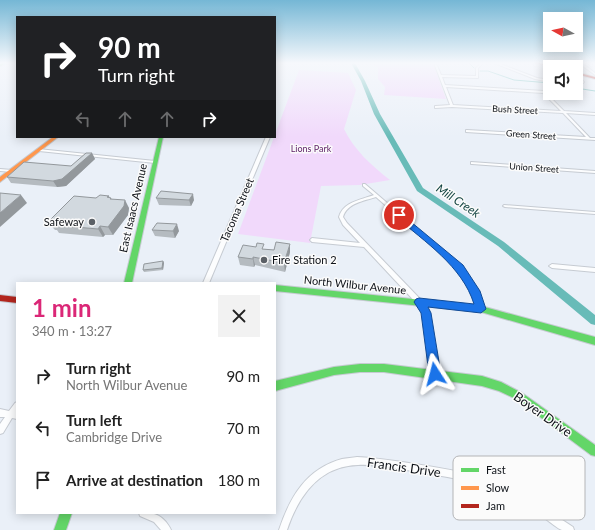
<!DOCTYPE html>
<html lang="en">
<head>
<meta charset="utf-8">
<style>
  :root { --surface:#fff; --page:#f2f2f2; --text:#222; --muted:#767676; --accent:#db2777 }
  body { margin:0; font-family:Lato,sans-serif; background:var(--page); color:var(--text); height:100vh; display:flex; flex-direction:column; font-size:15px; white-space:nowrap }
  * { box-sizing:border-box; margin:0 }
  p { font-size:13px; color:var(--muted) }
  .icon { flex:none; width:22px; height:22px; fill:none; stroke:currentColor; stroke-width:2; stroke-linecap:round; stroke-linejoin:round }
  .map { position:relative; flex:1; overflow:hidden }
  .sheet { position:absolute; left:16px; top:282px; width:260px; height:232px; display:flex; flex-direction:column; background:var(--surface); border-radius:0px; box-shadow:0 2px 10px #0003 }
  .sheet>* { flex:none }
  .banner { position:absolute; left:16px; top:16px; width:260px; height:122px; border-radius:0px; box-shadow:0 2px 10px #0003; background:#202124; color:#fff; overflow:hidden }
  .needle { width:26px; rotate:278deg }
  .tools { position:absolute; left:543px; top:12px; display:grid; gap:8px }
  .tools a { display:grid; place-items:center; width:40px; height:40px; border-radius:0px; background:var(--surface); box-shadow:0 2px 10px #0003; font-size:20px }
  .pin { position:absolute; display:grid; place-items:center; width:34px; height:34px; color:#fff; margin:-17px; border:2px solid #fff; border-radius:50%; box-shadow:0 1px 4px #0007 }
  .me { position:absolute; width:44px; margin:-22px; rotate:351deg; stroke-linejoin:round; filter:drop-shadow(0 0 3px #0008) }
  .turn { display:flex; align-items:center; gap:14px; height:84px; padding:0 16px; font-size:18px }
  .turn .icon { width:52px; height:52px; stroke-width:2.5 }
  .turn b { display:block; font-size:28px; line-height:34px }
  .lanes { display:flex; align-items:center; height:38px; padding:0 16px; background:#0003; justify-content:center; gap:20px; direction:ltr }
  .lanes .off { opacity:.35 }
  .round { display:grid; place-items:center; flex:none; width:42px; height:42px; border-radius:0px; background:var(--page) }
  .headline { display:flex; align-items:center; justify-content:space-between; height:68px; padding:0 16px }
  h1 { font-size:24px; font-weight:700; line-height:30px; color:var(--accent) }
  ul { padding:0; list-style:none }
  li { display:flex; align-items:center; gap:12px; height:52px; padding:0 16px }
  li div { flex:1 }
  li b { display:block; font-size:15px }
  li em { font-style:normal }
  .map>svg:first-child { display:block }
  .green { fill:#f1d9fb }
  .lines { fill:none; stroke-linecap:round; stroke-linejoin:round }
  .stream { stroke:#68bbb8; stroke-width:1 }
  .river { fill:#68bbb8; fill-rule:evenodd }
  .street-casing { stroke:#c6cbd2; stroke-width:2 }
  .fast-casing { stroke:#c6cbd2; stroke-width:2 }
  .slow-casing { stroke:#c6cbd2; stroke-width:2 }
  .jam-casing { stroke:#c6cbd2; stroke-width:2 }
  .street { fill:#fcfdfe; fill-rule:evenodd }
  .fast { fill:#63d668; fill-rule:evenodd }
  .slow { fill:#ff974d; fill-rule:evenodd }
  .jam { fill:#b3261e; fill-rule:evenodd }
  .wall { fill:#b5bbc0 }
  .shaded-wall { fill:#93989c }
  .building { fill:#d2d9df; stroke:#93989c }
  .route { fill:#1a73e8; stroke:#114b97 }
  .poi-dot { fill:#5b6066; stroke:#fbfbfb; stroke-width:1.5 }
  .labels { text-anchor:middle; stroke-width:3; stroke-linejoin:round; paint-order:stroke }
  .far-street-label { font-size:9px; fill:#0e1218; stroke:#fbfbfb }
  .far-park-label { font-size:9px; fill:#602369; stroke:#fbfbfb }
  .street-label { font-size:11px; fill:#0e1218; stroke:#fbfbfb }
  .poi-label { font-size:11px; fill:#0e1218; stroke:#fbfbfb; text-anchor:end }
  .water-label { font-size:12px; font-style:italic; fill:#154643; stroke:#fbfbfb }
  .near-street-label { font-size:13px; fill:#0e1218; stroke:#fbfbfb }
  .key { fill:#fbfbfb; stroke:#b4b5b7; stroke-width:1 }
  .key-label { font-size:11px; fill:#0e1218 }
</style>
</head>
<body>
<div class="map">
<svg width="595" height="530" viewBox="0 0 595 530">
  <rect width="100%" height="100%" fill="#eaf0f8"/>
  <!-- green -->
  <path class="green" d="M369,63H433L446,99L384,95L385,87L378,79V67Z
    M299,70L348,73L356,90L344,129C355,151 371,165 390,180L360,185L321,186L310,243L238,234Z"/>
  <g class="lines">
    <!-- stream -->
    <path class="stream" d="M469,63L474,68
      M480,71H488L514,80L550,83
      M576,88L595,91"/>
    <!-- river -->
    <path class="river" d="M351,63H355L365,81L380,114L423,188L504,242L595,315V325L591,324L498,246L417,191L374,114L361,81Z"/>
    <defs>
      <path id="street" d="M434,63H436L441,75L476,76V68L481,63H483L478,68V78L442,77L445,85L544,91L564,111L595,113V115L566,113L590,138H595V140L466,132V130H467L586,137L563,113L452,107L435,108V106H436L450,105ZM446,87L543,93L561,111L453,105Z
        M494,63H498L503,65L537,78L550,80V82L535,79Z
        M579,63H582L595,73V75Z
        M576,81H583L584,82L583,83H576Z
        M266,137H270L209,283H203Z
        M38,149L155,161L157,162L155,163L39,151L37,150Z
        M471,162L595,171V173L472,164H471Z
        M0,169L12,170L14,171L12,172L0,171Z
        M363,184H365L462,267L478,291L484,309L483,311H479L478,309L473,292L458,269L376,197C364,201 347,203 343,217L347,223L424,303L429,313L438,374L437,376L435,377L433,376L432,374L423,313L420,307L364,247L312,242L310,240L312,238L360,243L343,225L339,217C343,202 360,200 374,195L363,186Z
        M504,205L595,212V214L505,207L503,206Z
        M552,264L595,268V272L552,268L549,266Z
        M17,402V419L12,418L3,433L0,434V424L5,417H0V409L9,411L15,403Z
        M357,457C377,458 396,461 415,464C446,469 476,473 504,486C529,497 551,513 573,527L574,530C571,530 566,530 562,530C558,529 549,521 544,518C530,509 516,500 500,492C474,480 445,477 418,472C398,469 378,464 358,465C319,466 298,497 287,530H279C290,497 306,469 342,459C347,458 352,458 357,457Z
        M139,513C151,513 157,512 166,522C168,525 170,527 171,530H161L154,522L140,516Z"/>
      <path id="fast" d="M2,63H7L0,66V64Z
        M159,137H163L132,283H124Z
        M275,285L481,306L595,337V345L481,312L275,291Z
        M360,364H384L482,376L501,382L522,393L595,445V456L591,455L516,399L499,391L482,386L384,372H360L334,375L275,391V381L334,367Z
        M60,513H72L66,530H54Z"/>
      <path id="slow" d="M53,137H58L0,182V177Z"/>
      <path id="jam" d="M535,63H541L555,67H550Z
        M576,72L595,77V79L576,74Z
        M0,295L17,297V303L0,301Z"/>
    </defs>
    <!-- street casing -->
    <use href="#street" class="street-casing"/>
    <!-- fast casing -->
    <use href="#fast" class="fast-casing"/>
    <!-- slow casing -->
    <use href="#slow" class="slow-casing"/>
    <!-- jam casing -->
    <use href="#jam" class="jam-casing"/>
    <!-- street -->
    <use href="#street" class="street"/>
    <!-- fast -->
    <use href="#fast" class="fast"/>
    <!-- slow -->
    <use href="#slow" class="slow"/>
    <!-- jam -->
    <use href="#jam" class="jam"/>
  </g>
  <!-- wall -->
  <path class="wall" d="M92,153L95,159L66,186L57,187L11,183L7,177L71,166Z
    M109,196L110,198H111L112,199L129,208L128,215L113,235H105L103,237L59,233L57,230H55L48,222L96,198Z
    M156,198L194,200L191,206L159,205Z
    M152,230L179,231L175,238L155,236Z
    M290,244V252L285,272L255,265L254,267L240,265L238,257L264,249L274,250Z
    M163,261L164,263L163,270L144,272L143,270Z"/>
  <!-- shaded-wall -->
  <path class="shaded-wall" d="M92,153L95,159L66,186L57,187L53,181Z
    M193,194L194,200L191,206L189,200Z
    M21,195L27,203L0,227V213Z
    M125,200L129,208L128,215L113,235L108,227Z
    M177,224L179,231L175,238L173,231Z
    M100,226L105,235L103,237L98,229Z
    M290,244V252L285,272L284,263Z
    M253,257L255,265L254,267L253,259Z
    M163,261L164,263L163,270L162,268Z"/>
  <!-- building -->
  <path class="building" d="M86,153H92L62,179L53,181L7,177L24,162L71,166Z
    M161,191L193,194L189,200L156,198Z
    M0,193L21,195L0,213Z
    M100,195L109,196L107,197L111,198L110,199L125,200L124,206L108,227L100,226L98,229L53,225L55,222H48L74,196L96,198Z
    M157,223L177,224L173,231L152,230Z
    M276,242L290,244L284,263L253,257V259L238,257L243,245L256,247L257,243L264,244L262,249L274,250Z
    M163,261L162,268L143,270L144,264Z"/>
  <!-- sky -->
  <linearGradient id="sky" x2="0" y2="1"><stop stop-color="#75b7d5"/><stop offset="0.46" stop-color="#f6f8fc"/><stop offset="1" stop-color="#f6f8fc" stop-opacity="0"/></linearGradient>
  <rect width="595" height="137" fill="url(#sky)"/>
  <!-- route -->
  <path class="route" d="M399,212L463,265L480,291L486,309L481,313L428,307L431,313L441,374L440,378L435,380L431,378L429,374L421,313L414,302L416,299L419,298L474,304C462,266 425,242 396,217V213Z"/>
  <!-- markers -->
  <g class="poi-dot">
    <circle cx="92" cy="222" r="4"/>
    <circle cx="264" cy="260" r="4"/>
  </g>
  <g class="labels">
    <!-- far-street labels -->
    <g class="far-street-label">
      <text transform="translate(515 110) rotate(3)" y="3">Bush Street</text>
      <text transform="translate(531 135) rotate(4)" y="3">Green Street</text>
      <text transform="translate(534 168) rotate(4)" y="3">Union Street</text>
    </g>
    <!-- far-park labels -->
    <g class="far-park-label">
      <text x="311" y="152">Lions Park</text>
    </g>
    <!-- street labels -->
    <g class="street-label">
      <text transform="translate(133 208) rotate(-77)" y="4">East Isaacs Avenue</text>
      <text transform="translate(237 210) rotate(-67)" y="4">Tacoma Street</text>
      <text transform="translate(355 285) rotate(6)" y="4">North Wilbur Avenue</text>
    </g>
    <!-- poi labels -->
    <g class="poi-label">
      <text x="84" y="226">Safeway</text>
      <text x="272" y="264" text-anchor="start">Fire Station 2</text>
    </g>
    <!-- water labels -->
    <g class="water-label">
      <text transform="translate(458 201) rotate(34)" y="4">Mill Creek</text>
    </g>
    <!-- near-street labels -->
    <g class="near-street-label">
      <text transform="translate(543 414) rotate(35)" y="5">Boyer Drive</text>
      <text transform="translate(404 467) rotate(8)" y="5">Francis Drive</text>
    </g>
  </g>
  <!-- legend -->
  <rect x="453" y="456" width="132" height="64" rx="6" class="key"/>
  <rect x="461" y="468" width="18" height="4" fill="#63d668"/>
  <rect x="461" y="486" width="18" height="4" fill="#ff974d"/>
  <rect x="461" y="504" width="18" height="4" fill="#b3261e"/>
  <g class="key-label">
    <text x="486" y="474">Fast</text>
    <text x="486" y="492">Slow</text>
    <text x="486" y="510">Jam</text>
  </g>
</svg>
<div class="tools">
<a><svg class="needle" viewBox="-14 -14 28 28"><path d="M0-13l5 13h-10z" fill="#e53935"/><path d="M0 13l5-13h-10z" fill="#767676"/></svg></a>
<a><svg class="icon" aria-label="sound" viewBox="0 0 24 24"><path d="M4 9h4l5-4v14l-5-4H4zM17 9q2 3 0 6"/></svg></a>
</div>
<div class="pin" style="left:399px;top:215px;background:#d93025"><svg class="icon" aria-label="arrive" viewBox="0 0 24 24"><path d="M6 21V4h12l-3 4 3 4H6"/></svg></div>
<svg class="me" style="left:435px;top:374px" viewBox="-20 -20 40 40"><path d="M0-17L14 15 0 8-14 15z" fill="#1a73e8" stroke="#fff" stroke-width="4"/></svg>
<div class="banner">
<div class="turn"><svg class="icon" aria-label="right" viewBox="0 0 24 24"><path d="M7 20v-9h11M14 6l5 5-5 5"/></svg><div><b>90 m</b>Turn right</div></div>
<div class="lanes"><svg class="icon off" aria-label="left" viewBox="0 0 24 24"><path d="M17 20v-9H6M10 6l-5 5 5 5"/></svg><svg class="icon off" aria-label="ahead" viewBox="0 0 24 24"><path d="M12 20V5M6 11l6-6 6 6"/></svg><svg class="icon off" aria-label="ahead" viewBox="0 0 24 24"><path d="M12 20V5M6 11l6-6 6 6"/></svg><svg class="icon" aria-label="right" viewBox="0 0 24 24"><path d="M7 20v-9h11M14 6l5 5-5 5"/></svg></div>
</div>
<section class="sheet">
<div class="headline"><div><h1>1 min</h1><p>340 m · 13:27</p></div><a class="round"><svg class="icon" aria-label="close" viewBox="0 0 24 24"><path d="M6 6l12 12M18 6L6 18"/></svg></a></div>
<ul>
<li><svg class="icon" aria-label="right" viewBox="0 0 24 24"><path d="M7 20v-9h11M14 6l5 5-5 5"/></svg><div><b>Turn right</b><p>North Wilbur Avenue</p></div><em>90 m</em></li>
<li><svg class="icon" aria-label="left" viewBox="0 0 24 24"><path d="M17 20v-9H6M10 6l-5 5 5 5"/></svg><div><b>Turn left</b><p>Cambridge Drive</p></div><em>70 m</em></li>
<li><svg class="icon" aria-label="arrive" viewBox="0 0 24 24"><path d="M6 21V4h12l-3 4 3 4H6"/></svg><div><b>Arrive at destination</b></div><em>180 m</em></li>
</ul>
</section>
</div>
</body>
</html>
